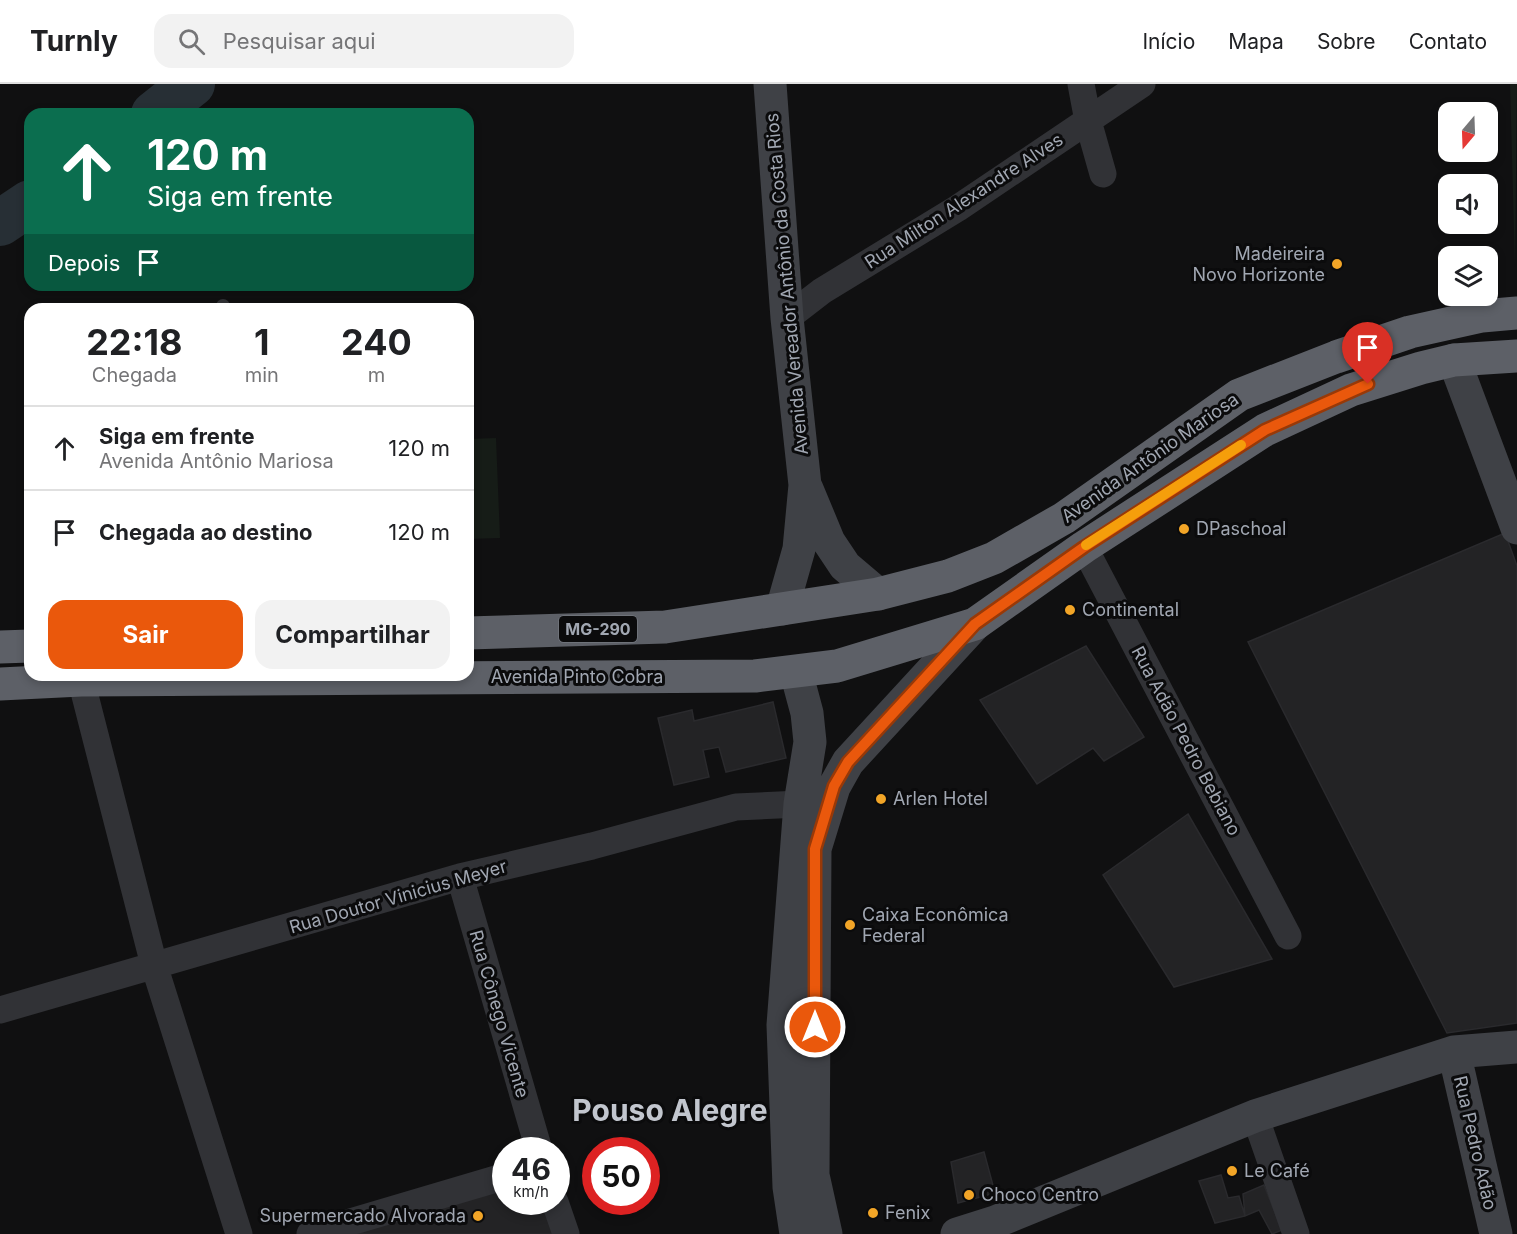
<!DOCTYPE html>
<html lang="pt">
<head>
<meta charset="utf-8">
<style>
  :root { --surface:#fff; --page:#f2f2f2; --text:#202124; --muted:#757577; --line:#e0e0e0; --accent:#ea580c }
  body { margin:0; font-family:Inter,sans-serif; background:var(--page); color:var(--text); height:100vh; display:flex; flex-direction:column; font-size:22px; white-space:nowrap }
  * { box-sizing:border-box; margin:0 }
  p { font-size:20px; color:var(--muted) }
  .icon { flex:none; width:33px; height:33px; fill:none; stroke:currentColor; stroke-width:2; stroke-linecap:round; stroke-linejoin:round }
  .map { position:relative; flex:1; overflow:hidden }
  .details { position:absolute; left:24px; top:219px; width:450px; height:378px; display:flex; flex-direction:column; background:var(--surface); border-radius:18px; box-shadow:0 3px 9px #0003 }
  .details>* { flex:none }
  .banner { position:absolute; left:24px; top:24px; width:450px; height:183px; border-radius:18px; box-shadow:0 3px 9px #0003; background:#0b6e4f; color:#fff; overflow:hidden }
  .needle { width:39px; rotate:199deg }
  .fabs { position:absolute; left:1438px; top:18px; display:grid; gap:12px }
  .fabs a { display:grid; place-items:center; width:60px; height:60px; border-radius:12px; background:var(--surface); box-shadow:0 3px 9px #0003; font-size:30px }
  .speed { position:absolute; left:492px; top:1053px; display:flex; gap:12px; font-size:30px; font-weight:700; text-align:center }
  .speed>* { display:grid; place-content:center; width:78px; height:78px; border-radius:50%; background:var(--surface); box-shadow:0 3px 9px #0003; line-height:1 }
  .speed small { font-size:15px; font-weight:400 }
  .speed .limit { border:9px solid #d22; background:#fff; color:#111 }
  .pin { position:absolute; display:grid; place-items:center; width:51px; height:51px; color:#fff; margin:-62px -26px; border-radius:50% 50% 50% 0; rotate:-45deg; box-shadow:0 0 6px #0007 }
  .pin .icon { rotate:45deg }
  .me { position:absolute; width:66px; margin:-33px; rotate:0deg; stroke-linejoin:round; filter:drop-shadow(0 0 4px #0008) }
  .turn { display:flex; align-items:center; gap:21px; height:126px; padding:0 24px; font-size:27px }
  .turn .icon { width:78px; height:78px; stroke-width:2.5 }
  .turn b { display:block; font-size:42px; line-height:51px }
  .then { display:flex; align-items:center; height:57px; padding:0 24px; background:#0003; gap:12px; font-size:22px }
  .eta { display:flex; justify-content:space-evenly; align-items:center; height:102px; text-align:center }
  .eta b { font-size:36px; font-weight:700; line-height:42px }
  .action { display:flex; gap:12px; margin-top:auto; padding:12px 24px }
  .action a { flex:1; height:69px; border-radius:18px; background:var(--accent); color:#fff; font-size:24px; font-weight:700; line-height:69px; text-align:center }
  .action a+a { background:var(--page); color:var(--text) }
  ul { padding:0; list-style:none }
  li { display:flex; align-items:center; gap:18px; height:84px; padding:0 24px; border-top:2px solid var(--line) }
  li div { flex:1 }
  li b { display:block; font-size:22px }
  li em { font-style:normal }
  header { display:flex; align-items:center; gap:36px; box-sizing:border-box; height:84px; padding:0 30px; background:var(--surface); border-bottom:2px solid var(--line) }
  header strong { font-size:28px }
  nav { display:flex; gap:33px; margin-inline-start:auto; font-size:21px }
  .search { width:420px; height:54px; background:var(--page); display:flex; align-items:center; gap:15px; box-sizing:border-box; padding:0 21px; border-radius:18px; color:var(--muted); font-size:22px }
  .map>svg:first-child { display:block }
  .green { fill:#161c17 }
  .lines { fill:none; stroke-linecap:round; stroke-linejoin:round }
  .river { stroke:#272f35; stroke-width:46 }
  .building { fill:#232325; stroke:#2a2a2d; stroke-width:1.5 }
  .lane { stroke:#313236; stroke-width:14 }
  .street { stroke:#313236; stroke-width:27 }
  .secondary { stroke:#3f4146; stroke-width:33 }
  .highway { stroke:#5d6067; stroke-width:33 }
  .route-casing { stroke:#983908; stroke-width:15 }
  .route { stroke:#ea580c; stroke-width:10 }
  .slow { stroke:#f59e0b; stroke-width:10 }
  .poi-dot { fill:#f2a527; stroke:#0b0b0c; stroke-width:2 }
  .labels { text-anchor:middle; stroke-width:6; stroke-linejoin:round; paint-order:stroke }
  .shield { fill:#0b0b0c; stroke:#747880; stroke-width:1.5 }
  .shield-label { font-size:16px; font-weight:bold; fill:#a1a7b2 }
  .street-label { font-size:18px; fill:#a1a7b2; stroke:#0b0b0c }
  .poi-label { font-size:18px; fill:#a1a7b2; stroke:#0b0b0c; text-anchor:start }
  .town-label { font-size:30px; font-weight:bold; fill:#c2c6ce; stroke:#0b0b0c }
</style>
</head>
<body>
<header>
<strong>Turnly</strong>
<div class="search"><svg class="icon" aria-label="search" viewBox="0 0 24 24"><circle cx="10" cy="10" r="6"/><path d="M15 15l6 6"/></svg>Pesquisar aqui</div>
<nav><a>Início</a><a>Mapa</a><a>Sobre</a><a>Contato</a></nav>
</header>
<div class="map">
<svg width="1517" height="1150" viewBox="0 0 1517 1150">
  <rect width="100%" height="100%" fill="#101011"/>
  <!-- green -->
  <path class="green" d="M1510,0H1517L1515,183Z
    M496,354L500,454L468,455V355Z"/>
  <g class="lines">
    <!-- river -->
    <path class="river" d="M154,30L192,0
      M0,139L30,119"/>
  </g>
  <!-- building -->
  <path class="building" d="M1505,449L1517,482V939L1447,949L1248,558Z
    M1086,562L1144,653L1104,677L1093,664L1037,700L980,616Z
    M773,618L786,674L726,688L719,663L703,666L709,693L674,701L658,634L692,626L694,637Z
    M1188,730L1272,875L1174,903L1103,791Z
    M984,1068L995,1109L958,1119L951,1078Z
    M1221,1091L1228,1114L1239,1112L1245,1132L1215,1139L1199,1097Z
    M506,1101V1118H546L556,1150H359L358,1147Z
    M1264,1101L1282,1146L1272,1150L1259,1126L1245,1132L1243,1110Z"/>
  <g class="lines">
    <!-- lane -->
    <path class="lane" d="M223,222V225"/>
    <!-- street -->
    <path class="street" d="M1081,0L1088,37L1103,90
      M787,234L822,207L958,124L1142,0
      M1084,463L1288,852
      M81,596L154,881L239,1150
      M460,793L539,1066
      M0,926L460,793L592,762L736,723L800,720
      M1255,1032L1296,1150
      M555,1118L566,1150
      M310,1150L506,1092"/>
    <!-- secondary -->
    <path class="secondary" d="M770,0L787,234L805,401L799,465L782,525
      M1454,276L1517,444
      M807,405L829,458L845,482L878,510
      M796,588L807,629L810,658L800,720L783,941L789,1103L796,1150
      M1454,968L1496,1150
      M826,1150L813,1091L815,765L834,703L848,678L975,540
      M957,1150L995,1138L1255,1032L1454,968L1517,963"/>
    <!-- highway -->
    <path class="highway" d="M468,549L665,543L878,510L948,492L994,474L1064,434L1239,311L1336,273L1410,248L1482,232L1517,229
      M0,563L30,562
      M0,600L81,596L755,592L837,582L975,540L1084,463L1265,346L1351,306L1421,284L1454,276L1517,272"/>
  </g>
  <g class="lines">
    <defs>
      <path id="route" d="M815,943V765L834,702L848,678L975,540L1084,463L1265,346L1368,300"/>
    </defs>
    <!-- route casing -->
    <use href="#route" class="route-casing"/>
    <!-- route -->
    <use href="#route" class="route"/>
    <!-- slow -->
    <path class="slow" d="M1086,461L1241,361"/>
  </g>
  <!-- markers -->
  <g class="poi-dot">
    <circle cx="1337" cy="180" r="6"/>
    <circle cx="1184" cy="445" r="6"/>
    <circle cx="1070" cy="526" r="6"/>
    <circle cx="881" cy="715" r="6"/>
    <circle cx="850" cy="841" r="6"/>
    <circle cx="1232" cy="1087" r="6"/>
    <circle cx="969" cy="1111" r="6"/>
    <circle cx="873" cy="1129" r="6"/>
    <circle cx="478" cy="1132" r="6"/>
  </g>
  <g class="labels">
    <!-- shield labels -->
    <rect class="shield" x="559" y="532" width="78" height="26" rx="4.5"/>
    <g class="shield-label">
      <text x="598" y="551">MG-290</text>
    </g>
    <!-- street labels -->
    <g class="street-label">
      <text transform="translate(964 117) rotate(-33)" y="6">Rua Milton Alexandre Alves</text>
      <text transform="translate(787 200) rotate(-95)" y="6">Avenida Vereador Antônio da Costa Rios</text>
      <text transform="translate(1150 374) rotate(-35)" y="6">Avenida Antônio Mariosa</text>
      <text x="577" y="599">Avenida Pinto Cobra</text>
      <text transform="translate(1186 657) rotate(62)" y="6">Rua Adão Pedro Bebiano</text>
      <text transform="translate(398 813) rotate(-16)" y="6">Rua Doutor Vinicius Meyer</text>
      <text transform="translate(499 930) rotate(74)" y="6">Rua Cônego Vicente</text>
      <text transform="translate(1475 1059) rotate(77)" y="6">Rua Pedro Adão</text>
    </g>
    <!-- poi labels -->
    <g class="poi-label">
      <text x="1325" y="176" text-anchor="end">Madeireira<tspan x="1325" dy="21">Novo Horizonte</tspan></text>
      <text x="1196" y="451">DPaschoal</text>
      <text x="1082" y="532">Continental</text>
      <text x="893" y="721">Arlen Hotel</text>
      <text x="862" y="837">Caixa Econômica<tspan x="862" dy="21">Federal</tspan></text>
      <text x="1244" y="1093">Le Café</text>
      <text x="981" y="1117">Choco Centro</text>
      <text x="885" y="1135">Fenix</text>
      <text x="466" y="1138" text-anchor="end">Supermercado Alvorada</text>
    </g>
    <!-- town labels -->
    <g class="town-label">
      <text x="670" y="1037">Pouso Alegre</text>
    </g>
  </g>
</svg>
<div class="fabs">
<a><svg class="needle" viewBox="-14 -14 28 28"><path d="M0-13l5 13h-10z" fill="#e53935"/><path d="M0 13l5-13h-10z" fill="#757577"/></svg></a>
<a><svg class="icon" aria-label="sound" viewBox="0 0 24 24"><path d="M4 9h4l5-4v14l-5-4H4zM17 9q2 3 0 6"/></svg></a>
<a><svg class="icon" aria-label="layers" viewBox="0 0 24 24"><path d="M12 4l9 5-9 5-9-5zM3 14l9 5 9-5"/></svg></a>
</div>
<div class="speed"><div>46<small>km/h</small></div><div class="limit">50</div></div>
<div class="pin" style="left:1368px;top:300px;background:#d93025"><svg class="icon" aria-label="arrive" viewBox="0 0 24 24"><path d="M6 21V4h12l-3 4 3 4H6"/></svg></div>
<svg class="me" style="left:815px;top:943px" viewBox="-20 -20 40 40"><circle r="17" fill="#ea580c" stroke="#fff" stroke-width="3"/><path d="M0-11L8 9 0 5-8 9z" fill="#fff"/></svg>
<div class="banner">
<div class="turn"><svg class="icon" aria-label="ahead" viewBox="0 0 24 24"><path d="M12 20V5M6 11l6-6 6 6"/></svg><div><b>120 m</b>Siga em frente</div></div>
<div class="then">Depois<svg class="icon" aria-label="arrive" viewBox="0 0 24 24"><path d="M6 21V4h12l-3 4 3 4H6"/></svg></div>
</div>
<section class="details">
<div class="eta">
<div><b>22:18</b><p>Chegada</p></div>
<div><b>1</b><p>min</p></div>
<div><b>240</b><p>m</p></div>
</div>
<ul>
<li><svg class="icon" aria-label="ahead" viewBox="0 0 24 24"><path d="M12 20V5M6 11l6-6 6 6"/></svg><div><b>Siga em frente</b><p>Avenida Antônio Mariosa</p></div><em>120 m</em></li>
<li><svg class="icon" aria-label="arrive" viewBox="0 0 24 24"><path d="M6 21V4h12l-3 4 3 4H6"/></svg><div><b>Chegada ao destino</b></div><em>120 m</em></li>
</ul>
<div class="action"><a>Sair</a><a>Compartilhar</a></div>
</section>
</div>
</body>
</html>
